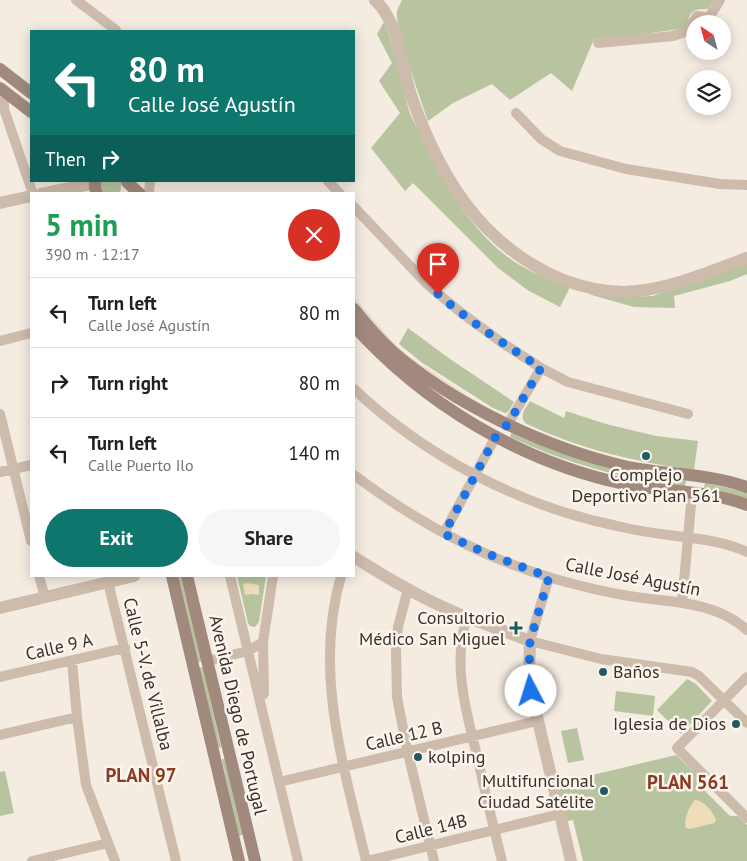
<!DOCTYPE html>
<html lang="en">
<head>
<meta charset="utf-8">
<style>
  :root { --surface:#fff; --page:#f6f6f6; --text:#202124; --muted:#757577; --line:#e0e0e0; --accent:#0f766e }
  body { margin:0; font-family:"PT Sans",sans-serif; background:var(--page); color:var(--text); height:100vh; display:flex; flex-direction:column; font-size:19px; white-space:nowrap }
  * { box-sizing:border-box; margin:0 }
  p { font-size:16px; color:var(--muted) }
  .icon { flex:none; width:28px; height:28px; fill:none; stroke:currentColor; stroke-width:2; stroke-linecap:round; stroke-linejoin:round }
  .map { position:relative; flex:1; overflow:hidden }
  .drawer { position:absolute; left:30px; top:192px; width:325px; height:385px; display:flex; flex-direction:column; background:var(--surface); border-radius:0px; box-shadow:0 2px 12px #0003 }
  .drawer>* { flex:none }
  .guide { position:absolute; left:30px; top:30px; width:325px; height:152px; border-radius:0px; box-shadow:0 2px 12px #0003; background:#0f766e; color:#fff; overflow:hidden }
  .needle { width:32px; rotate:324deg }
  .tools { position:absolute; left:686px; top:15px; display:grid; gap:10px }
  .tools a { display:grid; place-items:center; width:45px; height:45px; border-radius:50%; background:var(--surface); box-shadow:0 2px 12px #0003; font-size:25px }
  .pin { position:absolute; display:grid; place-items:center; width:42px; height:42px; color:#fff; margin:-51px -21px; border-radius:50% 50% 50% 0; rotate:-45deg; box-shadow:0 0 5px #0007 }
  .pin .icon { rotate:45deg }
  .me { position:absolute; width:55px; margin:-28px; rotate:355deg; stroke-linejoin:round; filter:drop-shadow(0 0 4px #0008) }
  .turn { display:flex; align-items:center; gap:18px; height:105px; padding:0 15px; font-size:22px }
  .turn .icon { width:65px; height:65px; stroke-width:2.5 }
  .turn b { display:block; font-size:35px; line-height:42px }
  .then { display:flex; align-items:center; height:48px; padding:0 15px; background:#0003; gap:10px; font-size:19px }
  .round { display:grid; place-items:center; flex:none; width:52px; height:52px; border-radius:26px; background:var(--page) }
  .headline { display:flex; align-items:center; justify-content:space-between; height:85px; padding:0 15px }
  h1 { font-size:30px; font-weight:700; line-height:38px; color:#1e9e55 }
  .action { display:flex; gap:10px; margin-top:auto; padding:10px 15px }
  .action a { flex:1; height:58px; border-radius:30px; background:var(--accent); color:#fff; font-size:20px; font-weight:700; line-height:58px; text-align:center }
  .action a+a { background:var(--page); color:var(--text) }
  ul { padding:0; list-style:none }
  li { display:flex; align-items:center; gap:15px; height:70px; padding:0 15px; border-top:1px solid var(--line) }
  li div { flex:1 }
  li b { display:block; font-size:19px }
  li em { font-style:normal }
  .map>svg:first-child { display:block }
  .green { fill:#b8c4a0 }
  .sand { fill:#efdcb8 }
  .plaza { fill:#ecdcc8 }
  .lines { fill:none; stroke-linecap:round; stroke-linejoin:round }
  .minor { stroke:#cdbbac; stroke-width:10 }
  .tertiary { stroke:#cdbbac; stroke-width:12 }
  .secondary { stroke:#a18a7d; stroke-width:12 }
  .route { stroke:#1a73e8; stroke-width:9; stroke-dasharray:0 16.2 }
  .poi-dot { fill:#1f5a5e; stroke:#fbf5ee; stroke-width:2 }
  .labels { text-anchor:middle; stroke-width:5; stroke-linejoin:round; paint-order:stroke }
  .poi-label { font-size:18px; fill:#3b302b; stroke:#fbf5ee; text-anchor:end }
  .street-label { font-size:18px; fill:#3b302b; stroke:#fbf5ee }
  .neighbourhood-label { font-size:19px; font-weight:bold; fill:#8c3b22; stroke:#fbf5ee }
</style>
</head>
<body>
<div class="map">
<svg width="747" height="861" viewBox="0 0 747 861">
  <rect width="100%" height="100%" fill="#f4ebe1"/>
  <!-- green -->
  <path class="green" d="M402,0H714L708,9C692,9 689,11 687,28L629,36L594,39L572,91L551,73L510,100L492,84L453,103L428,121C422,103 394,25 397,11C398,7 401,3 402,0Z
    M384,22C396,50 400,80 409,110C411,118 417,126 420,134C440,177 467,225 505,255C524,270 548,279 570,287L560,307L529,291L498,268L413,183L405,191L371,148L400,113L379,81L392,63L377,34Z
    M100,181H121V190L117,194H104L102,192Z
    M747,260V274L730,281L674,296L675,308L634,307L588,294L631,297L653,296Z
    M408,328L450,359L514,402L508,412L505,413L493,408L421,362L399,344Z
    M530,401L564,418L566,411L606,424L656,436L698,441L694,470C632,461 582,450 525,423C519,415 526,408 530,401Z
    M512,431L686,481L685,487C623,479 566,463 510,437Z
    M705,483L747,492V499L704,488Z
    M237,576H266L259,622L255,627L250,626L248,623Z
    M179,577H181L202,661L197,663L177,578Z
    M203,667L221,747L220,748L218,747L198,668Z
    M687,679L696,684L712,701L681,734L657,710Z
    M616,691L655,696L653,716L614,711Z
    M577,728L584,760L568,763L561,731Z
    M676,755L697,775V783L730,816H738L747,825V861H583L573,820L567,821L558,784L559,783Z
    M223,759H225L244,834L239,836L222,760Z
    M5,771L14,813L0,816V772Z"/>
  <!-- sand -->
  <path class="sand" d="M246,583L259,585V595L252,594L245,595L243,585Z
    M695,800C703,800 714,812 716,820L714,823L690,829L686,828C683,821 689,806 695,800Z"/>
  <!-- plaza -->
  <path class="plaza" d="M354,297L397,346L407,355L501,418L420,367L396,348L354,301Z"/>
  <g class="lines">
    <!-- minor -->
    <path class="minor" d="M76,0L116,30
      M708,19L720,0
      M695,32L692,24L697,16L706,17L710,24
      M598,43L673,36L693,29
      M8,94L4,100V109L33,194
      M516,113L541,139L560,151L626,169L720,184L747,185
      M328,181L340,194
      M149,194L150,181
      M354,207L428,285L459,311L501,342L541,368L568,382L688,414
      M0,341L31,333
      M354,389C426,457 520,506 617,526C634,530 652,533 669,535C696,539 722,540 747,552
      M0,414L31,541
      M508,424L541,368
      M0,472L31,465
      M354,475C414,520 482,558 555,579C580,586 604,592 629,596C670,603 714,600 747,630
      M444,533L496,436
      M39,576L45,597
      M230,576L298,861
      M341,576C313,673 344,766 366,861
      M549,577L530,641L601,659L692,672L699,676L747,723
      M108,582L176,861
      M408,589L398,627L396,651L397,697L407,749L434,861
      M682,603L692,494
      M467,618C451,665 468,718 479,764C486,797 494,829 502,861
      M72,661L77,717L86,785L115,861
      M208,661L248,651L263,642
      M0,677L125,648
      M747,677L677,748L747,818
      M264,694L263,642L273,576
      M0,735L77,717
      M279,782L537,721
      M32,861L108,843
      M367,861L560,814"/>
    <!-- tertiary -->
    <path class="tertiary" d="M375,0C400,23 401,67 412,98C440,177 481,245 561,279C587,289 618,295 646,290C681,284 714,270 747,258
      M41,194L95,183
      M0,203L31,196
      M354,557C390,580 429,603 469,618C489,626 510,633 530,641L529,675L531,691L571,861
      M0,608L134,576"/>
    <!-- secondary -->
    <path class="secondary" d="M0,69L31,93
      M0,88L31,112
      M95,181V188L97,194
      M127,182L140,194
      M354,309C366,324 378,338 392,351C453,404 546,448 624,466C665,475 708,473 747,487
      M354,326C424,404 521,462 624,484C664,492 709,490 747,505
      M172,576L239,861
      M187,576L255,861"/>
  </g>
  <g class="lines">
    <!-- route -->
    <path class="route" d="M438,294C470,322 506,345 541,368L508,424L496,436L444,534L488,554L549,577L530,641L529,674L531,691"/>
  </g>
  <!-- markers -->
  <g class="poi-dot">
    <circle cx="646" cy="456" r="5"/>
    <path d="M513.5 620.5h5v5h5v5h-5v5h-5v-5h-5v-5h5z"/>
    <circle cx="603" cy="672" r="5"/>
    <circle cx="736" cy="724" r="5"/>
    <circle cx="418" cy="757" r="5"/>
    <circle cx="604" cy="791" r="5"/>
  </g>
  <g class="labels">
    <!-- poi labels -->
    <g class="poi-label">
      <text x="646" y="481" text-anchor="middle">Complejo<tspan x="646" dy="21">Deportivo Plan 561</tspan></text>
      <text x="505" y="624">Consultorio<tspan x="505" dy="21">Médico San Miguel</tspan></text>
      <text x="613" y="678" text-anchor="start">Baños</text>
      <text x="726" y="730">Iglesia de Dios</text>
      <text x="428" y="763" text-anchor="start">kolping</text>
      <text x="594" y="787">Multifuncional<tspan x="594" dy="21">Ciudad Satélite</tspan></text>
    </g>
    <!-- street labels -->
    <g class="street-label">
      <text transform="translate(633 577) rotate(11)" y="6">Calle José Agustín</text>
      <text transform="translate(59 647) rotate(-13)" y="6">Calle 9 A</text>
      <text transform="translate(148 674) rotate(76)" y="6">Calle 5-V. de Villalba</text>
      <text transform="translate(238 715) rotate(77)" y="6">Avenida Diego de Portugal</text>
      <text transform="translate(404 736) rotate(-13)" y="6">Calle 12 B</text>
      <text transform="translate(431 829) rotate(-14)" y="6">Calle 14B</text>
    </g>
    <!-- neighbourhood labels -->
    <g class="neighbourhood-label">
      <text x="141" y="782">PLAN 97</text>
      <text x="688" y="789">PLAN 561</text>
    </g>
  </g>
</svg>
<div class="tools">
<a><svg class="needle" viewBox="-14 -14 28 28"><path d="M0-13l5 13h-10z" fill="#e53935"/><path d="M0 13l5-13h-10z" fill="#757577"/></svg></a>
<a><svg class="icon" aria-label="layers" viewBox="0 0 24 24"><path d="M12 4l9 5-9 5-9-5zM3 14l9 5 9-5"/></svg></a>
</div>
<div class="pin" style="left:438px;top:294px;background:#d93025"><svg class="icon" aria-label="arrive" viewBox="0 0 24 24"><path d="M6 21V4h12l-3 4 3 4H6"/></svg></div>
<svg class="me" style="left:531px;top:691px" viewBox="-20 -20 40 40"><circle r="19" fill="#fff"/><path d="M0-13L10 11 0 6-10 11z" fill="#1a73e8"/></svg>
<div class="guide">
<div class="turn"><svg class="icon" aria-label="left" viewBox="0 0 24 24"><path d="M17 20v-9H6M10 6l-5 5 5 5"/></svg><div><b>80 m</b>Calle José Agustín</div></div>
<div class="then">Then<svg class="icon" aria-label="right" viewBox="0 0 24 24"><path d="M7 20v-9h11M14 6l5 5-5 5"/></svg></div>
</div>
<section class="drawer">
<div class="headline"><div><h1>5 min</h1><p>390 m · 12:17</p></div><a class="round" style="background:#d93025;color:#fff"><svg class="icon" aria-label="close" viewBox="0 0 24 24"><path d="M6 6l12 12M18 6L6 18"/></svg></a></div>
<ul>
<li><svg class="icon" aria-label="left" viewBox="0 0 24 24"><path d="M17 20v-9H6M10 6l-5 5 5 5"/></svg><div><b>Turn left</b><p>Calle José Agustín</p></div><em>80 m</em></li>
<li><svg class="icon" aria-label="right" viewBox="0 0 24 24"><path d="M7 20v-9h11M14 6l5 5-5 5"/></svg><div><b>Turn right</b></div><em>80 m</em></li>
<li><svg class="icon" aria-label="left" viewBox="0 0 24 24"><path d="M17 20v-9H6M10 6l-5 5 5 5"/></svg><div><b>Turn left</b><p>Calle Puerto Ilo</p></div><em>140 m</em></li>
</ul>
<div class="action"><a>Exit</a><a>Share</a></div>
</section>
</div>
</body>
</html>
